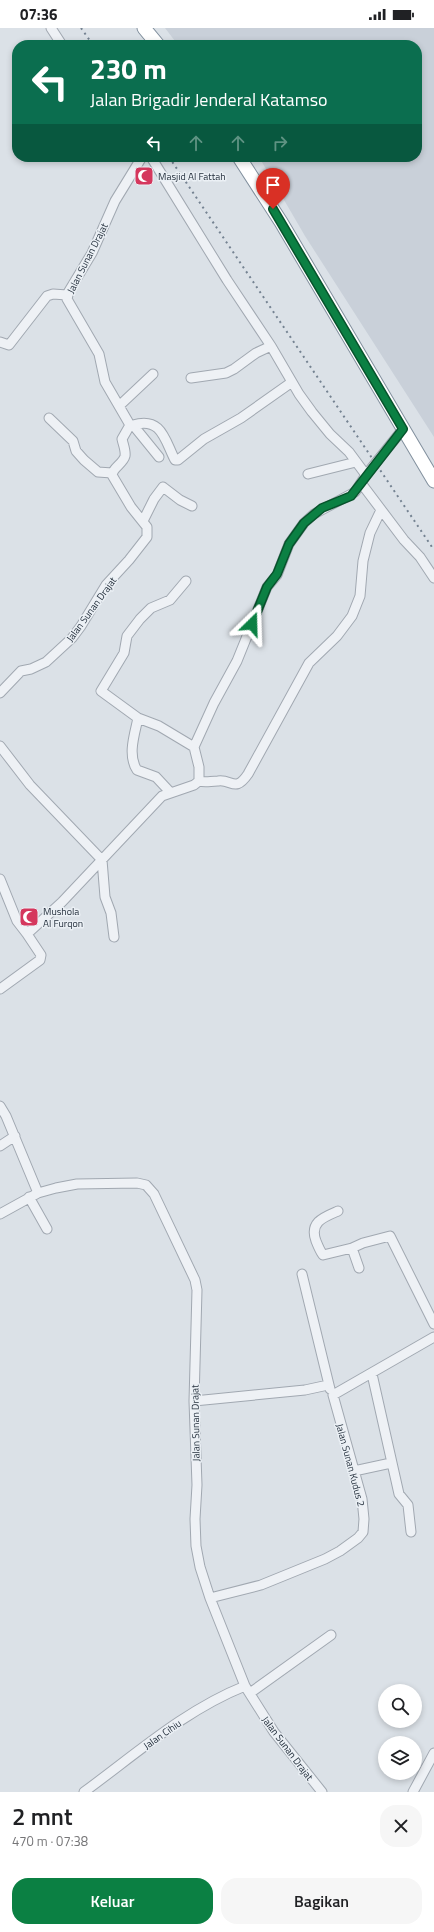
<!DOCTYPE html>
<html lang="id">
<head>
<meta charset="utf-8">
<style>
  :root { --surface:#fff; --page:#f6f6f6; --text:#202124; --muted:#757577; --accent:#0b8043 }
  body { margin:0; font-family:"Titillium Web",sans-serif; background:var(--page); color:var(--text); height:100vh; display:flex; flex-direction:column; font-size:15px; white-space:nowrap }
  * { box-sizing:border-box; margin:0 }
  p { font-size:13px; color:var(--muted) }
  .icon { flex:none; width:22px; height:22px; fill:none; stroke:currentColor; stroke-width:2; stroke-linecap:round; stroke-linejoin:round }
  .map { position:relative; height:1764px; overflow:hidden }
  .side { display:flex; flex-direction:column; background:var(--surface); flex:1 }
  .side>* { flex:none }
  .hud { position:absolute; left:12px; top:12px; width:410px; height:122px; border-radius:16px; box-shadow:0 2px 6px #0003; background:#0b6e4f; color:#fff; overflow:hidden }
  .controls { position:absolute; left:378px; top:1656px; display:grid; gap:8px }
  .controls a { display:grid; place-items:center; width:44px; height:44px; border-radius:50%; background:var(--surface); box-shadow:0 2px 6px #0003; font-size:20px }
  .pin { position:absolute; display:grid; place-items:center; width:34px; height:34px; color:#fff; margin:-41px -17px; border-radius:50% 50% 50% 0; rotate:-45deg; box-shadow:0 0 4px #0007 }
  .pin .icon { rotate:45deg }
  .me { position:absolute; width:44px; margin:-22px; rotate:22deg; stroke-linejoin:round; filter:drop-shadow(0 0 3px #0008) }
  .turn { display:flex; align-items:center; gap:14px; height:84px; padding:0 12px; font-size:18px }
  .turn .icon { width:52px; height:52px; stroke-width:2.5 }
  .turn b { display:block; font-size:28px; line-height:34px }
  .lanes { display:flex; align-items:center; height:38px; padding:0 12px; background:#0003; justify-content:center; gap:20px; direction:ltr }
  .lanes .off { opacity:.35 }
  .round { display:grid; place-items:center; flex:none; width:42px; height:42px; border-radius:16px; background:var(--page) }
  .head { display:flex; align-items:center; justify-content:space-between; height:68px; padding:0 12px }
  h1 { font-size:24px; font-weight:600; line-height:30px }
  .primary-button { display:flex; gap:8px; margin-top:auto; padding:8px 12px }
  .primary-button a { flex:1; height:46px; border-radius:16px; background:var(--accent); color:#fff; font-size:16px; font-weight:600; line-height:46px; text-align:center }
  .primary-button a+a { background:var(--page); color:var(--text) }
  .status { display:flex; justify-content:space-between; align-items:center; height:28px; padding:0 20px; background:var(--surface); direction:ltr }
  .status svg { height:11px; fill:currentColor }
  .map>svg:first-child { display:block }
  .built { fill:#c9d0d9 }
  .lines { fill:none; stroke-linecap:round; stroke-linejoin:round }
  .minor-casing { stroke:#a1a8b1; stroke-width:11 }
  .highway-casing { stroke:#82909e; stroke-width:15 }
  .minor { stroke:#eef1f5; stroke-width:9 }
  .highway { stroke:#fff; stroke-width:13 }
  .rail { stroke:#748291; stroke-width:2; stroke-dasharray:2 4; stroke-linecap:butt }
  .route-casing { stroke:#07532c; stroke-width:10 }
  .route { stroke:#0b8043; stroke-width:7 }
  .labels { text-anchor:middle; stroke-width:3; stroke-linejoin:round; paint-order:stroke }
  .poi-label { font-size:10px; fill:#25303d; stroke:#ebf0f5; text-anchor:start }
  .street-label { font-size:10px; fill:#25303d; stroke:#ebf0f5 }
</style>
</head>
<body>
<div class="status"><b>07:36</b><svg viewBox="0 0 49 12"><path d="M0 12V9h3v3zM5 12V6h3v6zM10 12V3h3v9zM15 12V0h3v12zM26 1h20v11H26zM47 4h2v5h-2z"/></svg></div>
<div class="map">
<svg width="434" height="1764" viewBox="0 0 434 1764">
  <rect width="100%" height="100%" fill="#dbe1e7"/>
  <!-- built -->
  <path class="built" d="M165,0H434V409L305,208L259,129H417V17H178Z"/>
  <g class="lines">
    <defs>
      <path id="minor" d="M51,0L62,17
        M142,129L115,173L92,225L69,263L67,271L99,326L105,354L130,397H133L159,429
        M151,129L227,252L271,318L299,366L312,384L330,406L349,424L366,447
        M0,314L9,317L47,268L53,266L67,267
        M191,350L226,345L234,341L256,325L271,318
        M119,378L153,346
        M49,390L73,413L76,423L84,432L98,444L112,445
        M133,397C162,388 165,413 175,432H178L204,411L241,390L292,354
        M308,446L356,434
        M361,455L404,512L420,529L434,550
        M143,493L154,471L163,459L180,472L192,478
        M186,553L170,572L151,580L140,591L127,608L124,625L101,663L138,690L159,698L194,719
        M0,665L21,643L31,641L46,634L72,610L81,598L106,557L129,532L147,509V499L131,479L112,447C113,439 123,436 125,428C126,423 123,416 122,411L130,397
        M138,690C135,705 127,727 137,742L156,749L170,764
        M0,718L30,757L102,832L105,869L111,885L114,909
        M199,753C206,755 210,753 218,753C232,751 235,765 248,746L309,635L337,608L352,588L360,568L363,533L370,505L381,482
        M0,851L17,893L27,906
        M0,961L40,932L41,927L27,906L62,874L162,768L194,757L199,753V739L194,719L214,675L237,633L267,559L277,547L289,516L304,495L314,486L355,464L366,447L403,401
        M0,1078L6,1088L38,1165
        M0,1118L15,1108
        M29,1169L47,1201
        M338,1183C324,1189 309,1194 316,1213C318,1218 320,1223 323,1227L352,1220
        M0,1186L38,1165L56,1160L77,1156L137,1155L146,1157L154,1166L195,1252L197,1262L194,1373L197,1457L195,1491L196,1518L200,1539L210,1570L245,1658L274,1704L322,1764
        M359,1240L352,1220L363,1215L390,1208L434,1296
        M302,1246L330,1361
        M372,1346L399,1466L408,1477L411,1504
        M194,1373L305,1362L328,1357
        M354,1443L391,1435
        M210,1570L261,1557L325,1531L340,1523L358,1510L363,1504L364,1491L362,1471L333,1367L434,1309
        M250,1665L331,1607
        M84,1764C136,1726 185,1682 245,1658
        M413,1764L434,1725"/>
      <path id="highway" d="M144,0L158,17
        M239,129L281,194L434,453"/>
    </defs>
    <!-- minor casing -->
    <use href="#minor" class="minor-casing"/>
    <!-- highway casing -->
    <use href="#highway" class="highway-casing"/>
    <!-- minor -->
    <use href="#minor" class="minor"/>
    <!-- highway -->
    <use href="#highway" class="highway"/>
    <!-- rail -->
    <path class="rail" d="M81,0L93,17
      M169,129L434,522"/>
  </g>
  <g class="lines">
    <defs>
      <path id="route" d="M252,596L267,559L277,546L289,516L304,495L322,480L351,468L403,401L273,181"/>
    </defs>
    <!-- route casing -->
    <use href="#route" class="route-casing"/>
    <!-- route -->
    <use href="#route" class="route"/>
  </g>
  <!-- icons -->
  <defs>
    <symbol id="mosque-square" viewBox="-11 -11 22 22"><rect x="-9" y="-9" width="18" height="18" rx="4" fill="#d5375d" stroke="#ebf0f5"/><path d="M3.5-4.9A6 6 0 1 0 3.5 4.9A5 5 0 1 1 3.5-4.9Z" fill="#fff"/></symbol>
  </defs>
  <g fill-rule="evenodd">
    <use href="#mosque-square" x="133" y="137" width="22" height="22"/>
    <use href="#mosque-square" x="18" y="878" width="22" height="22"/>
  </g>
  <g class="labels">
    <!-- poi labels -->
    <g class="poi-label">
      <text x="158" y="152">Masjid Al Fattah</text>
      <text x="43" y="887">Mushola<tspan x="43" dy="12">Al Furqon</tspan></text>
    </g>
    <!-- street labels -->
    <g class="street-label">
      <text transform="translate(87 230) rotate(-63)" y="4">Jalan Sunan Drajat</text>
      <text transform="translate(91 581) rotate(-54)" y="4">Jalan Sunan Drajat</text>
      <text transform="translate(195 1395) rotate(-91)" y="4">Jalan Sunan Drajat</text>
      <text transform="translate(351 1437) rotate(75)" y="4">Jalan Sunan Kudus 2</text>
      <text transform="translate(162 1706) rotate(-35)" y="4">Jalan Cihiu</text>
      <text transform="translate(288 1720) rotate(53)" y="4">Jalan Sunan Drajat</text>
    </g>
  </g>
</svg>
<div class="controls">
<a><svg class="icon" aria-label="search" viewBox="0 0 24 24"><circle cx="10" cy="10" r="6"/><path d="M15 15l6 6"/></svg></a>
<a><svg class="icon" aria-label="layers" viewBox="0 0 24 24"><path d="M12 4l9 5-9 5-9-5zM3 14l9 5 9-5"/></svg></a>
</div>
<div class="pin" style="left:273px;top:181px;background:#d93025"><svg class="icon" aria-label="arrive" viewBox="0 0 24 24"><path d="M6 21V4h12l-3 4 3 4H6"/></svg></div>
<svg class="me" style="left:252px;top:596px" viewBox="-20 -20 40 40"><path d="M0-17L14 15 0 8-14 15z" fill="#0b8043" stroke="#fff" stroke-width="4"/></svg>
<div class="hud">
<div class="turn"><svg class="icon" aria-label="left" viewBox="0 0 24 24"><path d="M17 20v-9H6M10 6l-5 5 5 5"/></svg><div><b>230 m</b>Jalan Brigadir Jenderal Katamso</div></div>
<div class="lanes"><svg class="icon" aria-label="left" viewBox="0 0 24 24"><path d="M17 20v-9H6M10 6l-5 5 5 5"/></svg><svg class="icon off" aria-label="ahead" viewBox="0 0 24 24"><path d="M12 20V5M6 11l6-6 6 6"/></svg><svg class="icon off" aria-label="ahead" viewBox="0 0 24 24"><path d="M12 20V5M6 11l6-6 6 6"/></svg><svg class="icon off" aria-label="right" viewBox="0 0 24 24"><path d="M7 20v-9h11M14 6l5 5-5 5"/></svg></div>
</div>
</div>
<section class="side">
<div class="head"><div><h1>2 mnt</h1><p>470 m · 07:38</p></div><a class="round"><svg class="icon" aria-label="close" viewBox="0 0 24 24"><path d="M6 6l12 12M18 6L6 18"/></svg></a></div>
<div class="primary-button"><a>Keluar</a><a>Bagikan</a></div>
</section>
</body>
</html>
